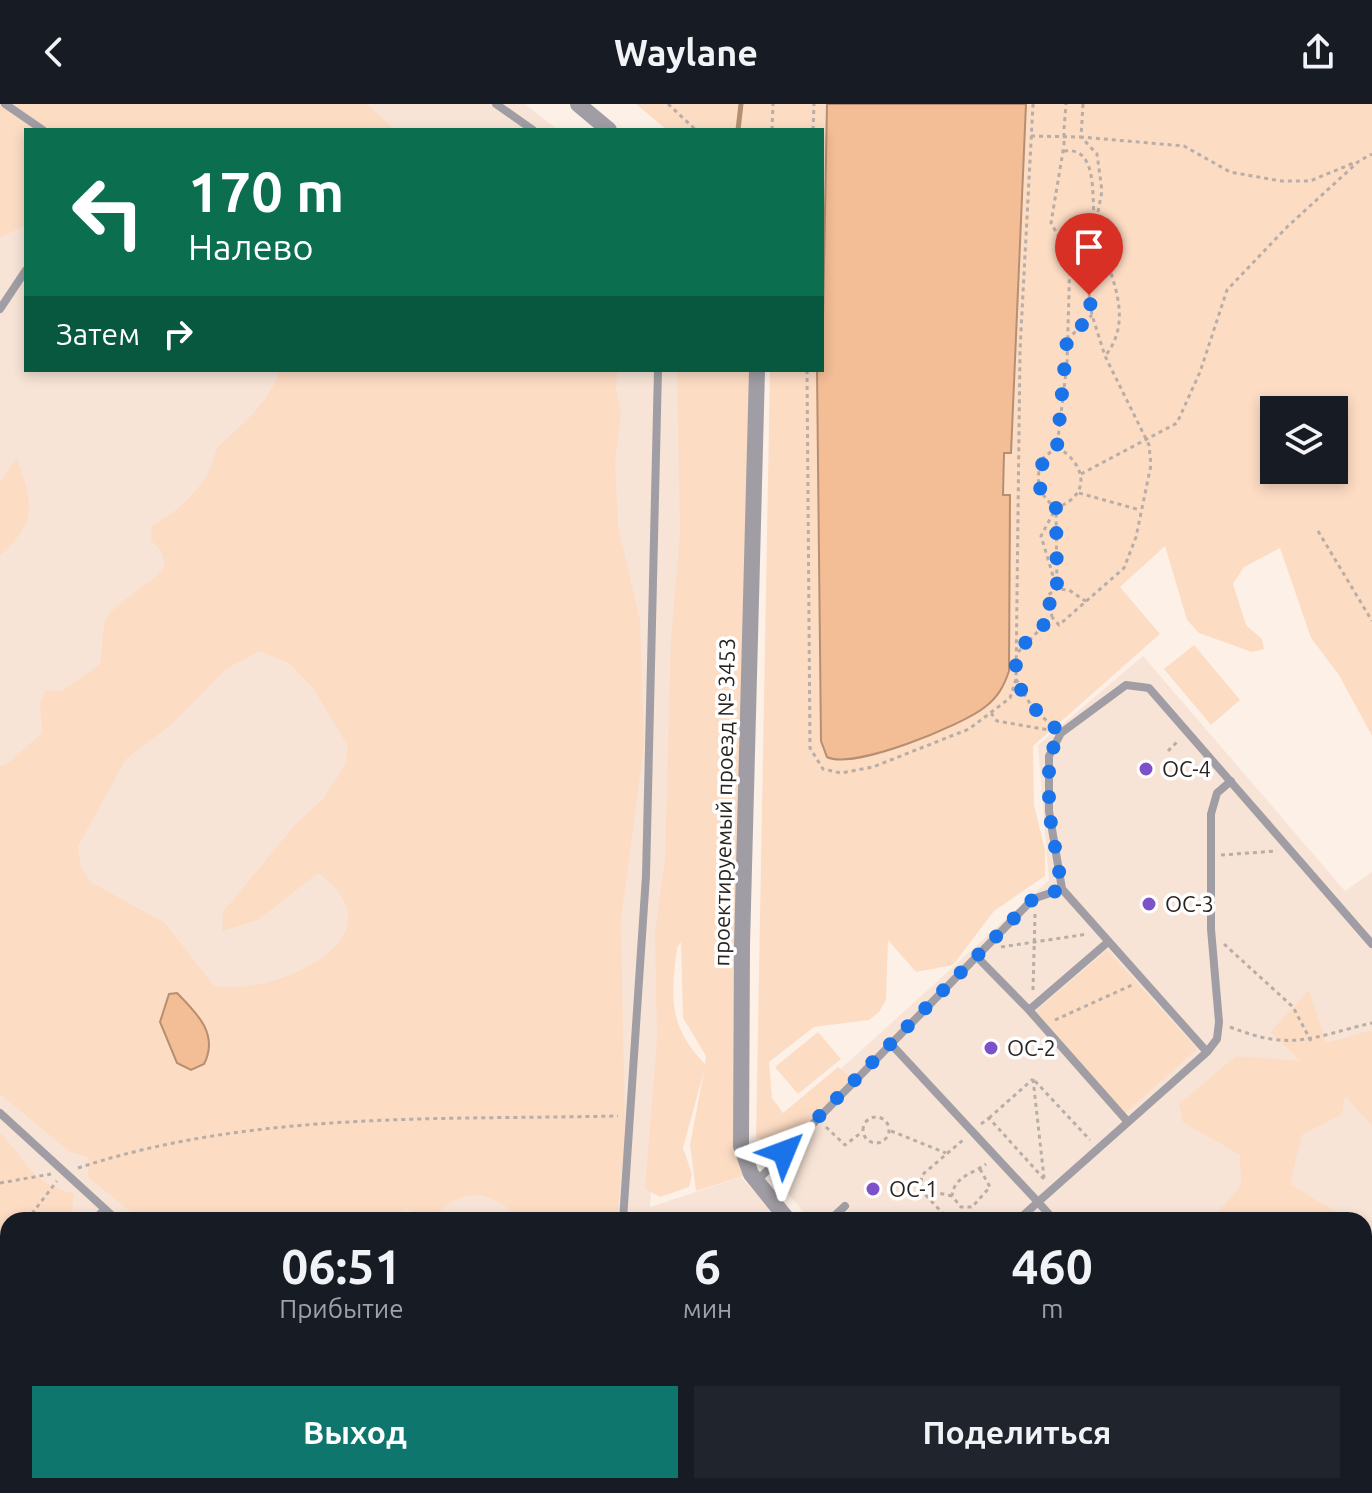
<!DOCTYPE html>
<html lang="ru">
<head>
<meta charset="utf-8">
<style>
  :root { --surface:#171b24; --page:#20242c; --text:#f1f3f6; --muted:#9ea1a6; --accent:#0f766e }
  body { margin:0; font-family:Ubuntu,sans-serif; background:var(--page); color:var(--text); height:100vh; display:flex; flex-direction:column; font-size:30px; white-space:nowrap }
  * { box-sizing:border-box; margin:0 }
  p { font-size:26px; color:var(--muted) }
  .icon { flex:none; width:44px; height:44px; fill:none; stroke:currentColor; stroke-width:2; stroke-linecap:round; stroke-linejoin:round }
  .map { position:relative; flex:1; overflow:hidden }
  .details { position:absolute; left:0px; top:1108px; width:1372px; height:282px; display:flex; flex-direction:column; background:var(--surface); border-radius:24px 24px 0 0; box-shadow:0 4px 12px #0003 }
  .details>* { flex:none }
  .hud { position:absolute; left:24px; top:24px; width:800px; height:244px; border-radius:0px; box-shadow:0 4px 12px #0003; background:#0b6e4f; color:#fff; overflow:hidden }
  .tools { position:absolute; left:1260px; top:292px; display:grid; gap:16px }
  .tools a { display:grid; place-items:center; width:88px; height:88px; border-radius:0px; background:var(--surface); box-shadow:0 4px 12px #0003; font-size:40px }
  .pin { position:absolute; display:grid; place-items:center; width:68px; height:68px; color:#fff; margin:-82px -34px; border-radius:50% 50% 50% 0; rotate:-45deg; box-shadow:0 0 8px #0007 }
  .pin .icon { rotate:45deg }
  .me { position:absolute; width:88px; margin:-44px; rotate:46deg; stroke-linejoin:round; filter:drop-shadow(0 0 6px #0008) }
  .turn { display:flex; align-items:center; gap:28px; height:168px; padding:0 32px; font-size:36px }
  .turn .icon { width:104px; height:104px; stroke-width:2.5 }
  .turn b { display:block; font-size:56px; line-height:68px }
  .then { display:flex; align-items:center; height:76px; padding:0 32px; background:#0003; gap:16px; font-size:30px }
  .eta { display:flex; justify-content:space-evenly; align-items:center; height:136px; text-align:center }
  .eta b { font-size:48px; font-weight:600; line-height:56px }
  .action { display:flex; gap:16px; margin-top:auto; padding:16px 32px }
  .action a { flex:1; height:92px; border-radius:0px; background:var(--accent); color:#fff; font-size:32px; font-weight:600; line-height:92px; text-align:center }
  .action a+a { background:var(--page); color:var(--text) }
  header { display:flex; justify-content:space-between; align-items:center; height:104px; padding:0 32px; background:var(--surface); font-size:36px; font-weight:600 }
  .map>svg:first-child { display:block }
  .built { fill:#f7e4d6 }
  .green { fill:#fddcc4; fill-rule:evenodd }
  .water { fill:#f3bd95; stroke:#b68f72; stroke-width:2 }
  .lines { fill:none; stroke-linecap:round; stroke-linejoin:round }
  .stream { stroke:#b68f72; stroke-width:5 }
  .path { stroke:#b8aea7; stroke-width:3; stroke-dasharray:4 4; stroke-linecap:butt }
  .service { stroke:#a09ea4; stroke-width:8 }
  .minor { stroke:#a09ea4; stroke-width:16 }
  .path-bridge { stroke:#b8aea7; stroke-width:3; stroke-dasharray:4 4; stroke-linecap:butt }
  .route { stroke:#1a73e8; stroke-width:14; stroke-dasharray:0 25.2 }
  .poi-dot { fill:#7c51ca; stroke:#fff; stroke-width:3 }
  .labels { text-anchor:middle; stroke-width:7; stroke-linejoin:round; paint-order:stroke }
  .poi-label { font-size:22px; fill:#292421; stroke:#fff; text-anchor:start }
  .street-label { font-size:22px; fill:#292421; stroke:#fff }
</style>
</head>
<body>
<header><svg class="icon" aria-label="back" viewBox="0 0 24 24"><path d="M15 5l-7 7 7 7"/></svg>Waylane<svg class="icon" aria-label="share" viewBox="0 0 24 24"><path d="M12 15V3M7 8l5-5 5 5M5 13v7h14v-7"/></svg></header>
<div class="map">
<svg width="1372" height="1389" viewBox="0 0 1372 1389">
  <rect width="100%" height="100%" fill="#fdf0e7"/>
  <!-- built -->
  <path class="built" d="M0,0H525L558,26H26V266H691L666,849L650,1103L741,1073L780,1116H8V1382H739L746,1389H0Z
    M1143,552L1345,787L1372,768V1389H1039L1032,1382H1364V1116H810L767,1064L759,1049L760,1038L1049,776L1038,641Z"/>
  <!-- green -->
  <path class="green" d="M0,0H367L395,26H26V122L0,133Z
    M636,0H827L822,133V26H667Z
    M1026,0H1372V632L1339,571L1311,534L1280,444L1244,463L1233,480L1246,521L1262,535L1264,545L1252,548L1199,529L1187,516L1165,442L1120,483L1160,530L1033,642L1034,701L1045,746V772L994,807L953,861L916,868L888,836L886,896L879,908L869,916L814,923L769,958L772,994L783,1009L838,963L852,975L787,1041L756,1034L770,266H817L822,645L864,652L934,629L984,604L1009,567L1010,392L1003,391L1004,348H1011ZM1274,306H1334V366H1274Z
    M279,266H617L616,286L621,309L615,359L618,422L640,517L644,642L621,815L625,1032L617,1116H518C505,1097 479,1084 455,1096C441,1103 443,1109 422,1114L406,1104L384,1116H141L88,1073V1053L70,1048L0,990V662L7,660L42,629L40,599L46,586L62,587L100,560C102,551 103,522 105,517C112,499 154,480 165,462L161,447L151,436L152,422C178,407 200,388 212,360C215,354 214,348 218,343C241,320 270,300 279,266ZM259,547L289,559L313,584L348,642L345,661L324,694L295,721L223,808L222,827L258,816L318,769C408,833 274,893 214,882L165,819L92,779L81,763L78,742L126,655L172,620L226,565Z
    M677,266H750L743,1072L696,1087L690,1041L704,967L683,1044L692,1070L689,1083L660,1093L645,1085L657,936L655,828L665,755L671,535L680,429ZM681,838L683,914L706,952L705,960C668,922 671,894 677,844Z
    M17,354C32,400 39,417 0,451V378Z
    M1194,541L1240,596L1211,621L1164,565Z
    M1107,846L1197,945L1125,1009L1036,907Z
    M1309,886L1326,939L1372,926V1028V1022L1345,992L1342,1010L1302,1031L1290,1080L1343,1112L1342,1116H1212L1241,1081L1240,1051L1183,1018L1179,1000L1236,952L1301,957L1270,928Z
    M818,928L841,955L798,990L775,963Z
    M0,1029C31,1060 25,1075 74,1090L72,1108L77,1116H8V1262L0,1267Z
    M1372,1318V1382L1364,1389H1280L1281,1382H1364V1323Z
    M75,1382H276L280,1389H70Z
    M458,1382H676L686,1389H459Z
    M1046,1382H1187L1180,1389H1046Z"/>
  <!-- water -->
  <path class="water" d="M827,0H1026L1011,349H1004L1003,391H1010L1009,567C1004,582 998,593 985,603C961,622 853,666 827,653L821,637L817,266H822Z
    M177,889C198,910 219,931 204,960L191,966L177,959L160,918L169,890Z"/>
  <g class="lines">
    <!-- stream -->
    <path class="stream" d="M738,26L741,0"/>
    <!-- path -->
    <path class="path" d="M668,0L696,26
      M1083,0L1081,33L1184,42L1230,68L1281,77H1310L1356,58
      M1064,25L1066,0
      M772,26L773,0
      M813,26L814,0
      M1031,32L1081,33L1097,50L1102,87L1086,170L1092,211L1105,252L1149,341L1151,361L1136,433L1124,464L1059,521L1052,513
      M1064,47C1097,42 1092,90 1094,112
      M1096,124C1107,166 1137,213 1105,252
      M1067,236L1092,211
      M807,266L810,644L823,665L841,669L873,663L969,625L1010,594L1016,575L1020,246L1033,0
      M1057,343C1086,360 1092,391 1056,404L1057,485L1069,486L1087,498
      M1081,370L1177,319L1200,268L1227,186L1287,123L1359,57L1372,50
      M1079,389L1140,406
      M1318,427L1372,517
      M1018,548L1052,513L1048,491L1057,485L1041,432L1056,404C1038,390 1034,376 1043,354L1057,343L1067,260L1070,153L1051,119L1064,41
      M1016,575L1033,605L1052,621
      M991,609L997,617L1049,626
      M1168,647L1179,636
      M1221,751L1277,747
      M1224,840L1293,903L1311,937
      M1001,843L1088,830
      M1033,886L1035,810
      M1055,916L1132,881
      M1230,923C1293,948 1311,933 1372,919
      M1033,975L1044,1074
      M1035,977L1090,1036
      M863 1026a13 13 0 1 1 26 0a13 13 0 1 1-26 0Z
      M989,1014L1033,975
      M981,1020L989,1014L1044,1075
      M826,1023L845,1041L862,1028
      M891,1027L946,1049
      M78,1064C251,1007 438,1016 618,1012
      M980,1065L990,1083L972,1103H961L952,1092C954,1072 973,1070 986,1060
      M0,1079L51,1070
      M920,1085L949,1116
      M952,1092L920,1085L922,1071L963,1036
      M27,1116L57,1077
      M0,1149L8,1139
      M1323,1389L1329,1382"/>
    <!-- service -->
    <path class="service" d="M5,0L43,26
      M496,0L533,26
      M0,205L26,166
      M977,853L1029,906L1108,838
      M1029,906L1128,1018
      M891,940L1038,1098L1018,1116
      M1207,948L1217,935L1219,918L1211,825V710L1217,689L1231,677
      M0,1009L117,1116
      M756,1078L1033,795L1062,785
      M94,1116L105,1105
      M623,1116L646,772L658,266
      M830,1116L845,1102
      M1054,1116L1038,1098L1207,948L1062,785L1049,707V652L1061,629L1126,581L1149,584L1372,840
      M1364,1146L1372,1139
      M0,1211L8,1203
      M408,1382L415,1389
      M710,1382L716,1389
      M771,1382L777,1389
      M868,1382L875,1389
      M1264,1382L1270,1389
      M110,1389L116,1382
      M367,1389L374,1382"/>
    <!-- minor -->
    <path class="minor" d="M578,0L609,26
      M757,266L742,840L741,1042L751,1070L788,1116
      M1005,1382L1011,1389"/>
    <!-- path-bridge -->
    <path class="path-bridge" d="M1064,41V25"/>
  </g>
  <g class="lines">
    <!-- route -->
    <path class="route" d="M784,1048L1033,795L1062,785L1049,707V652L1061,629C1038,609 1007,584 1018,551C1022,538 1042,523 1052,513L1048,491L1057,485L1056,404C1031,385 1034,362 1057,343L1067,236L1092,211L1089,191"/>
  </g>
  <!-- markers -->
  <g class="poi-dot">
    <circle cx="1146" cy="665" r="8"/>
    <circle cx="1149" cy="800" r="8"/>
    <circle cx="991" cy="944" r="8"/>
    <circle cx="873" cy="1085" r="8"/>
  </g>
  <g class="labels">
    <!-- poi labels -->
    <g class="poi-label">
      <text x="1162" y="673">ОС-4</text>
      <text x="1165" y="808">ОС-3</text>
      <text x="1007" y="952">ОС-2</text>
      <text x="889" y="1093">ОС-1</text>
    </g>
    <!-- street labels -->
    <g class="street-label">
      <text transform="translate(724 698) rotate(-89)" y="8">проектируемый проезд № 3453</text>
    </g>
  </g>
</svg>
<div class="tools">
<a><svg class="icon" aria-label="layers" viewBox="0 0 24 24"><path d="M12 4l9 5-9 5-9-5zM3 14l9 5 9-5"/></svg></a>
</div>
<div class="pin" style="left:1089px;top:191px;background:#d93025"><svg class="icon" aria-label="arrive" viewBox="0 0 24 24"><path d="M6 21V4h12l-3 4 3 4H6"/></svg></div>
<svg class="me" style="left:784px;top:1048px" viewBox="-20 -20 40 40"><path d="M0-17L14 15 0 8-14 15z" fill="#1a73e8" stroke="#fff" stroke-width="4"/></svg>
<div class="hud">
<div class="turn"><svg class="icon" aria-label="left" viewBox="0 0 24 24"><path d="M17 20v-9H6M10 6l-5 5 5 5"/></svg><div><b>170 m</b>Налево</div></div>
<div class="then">Затем<svg class="icon" aria-label="right" viewBox="0 0 24 24"><path d="M7 20v-9h11M14 6l5 5-5 5"/></svg></div>
</div>
<section class="details">
<div class="eta">
<div><b>06:51</b><p>Прибытие</p></div>
<div><b>6</b><p>мин</p></div>
<div><b>460</b><p>m</p></div>
</div>
<div class="action"><a>Выход</a><a>Поделиться</a></div>
</section>
</div>
</body>
</html>
